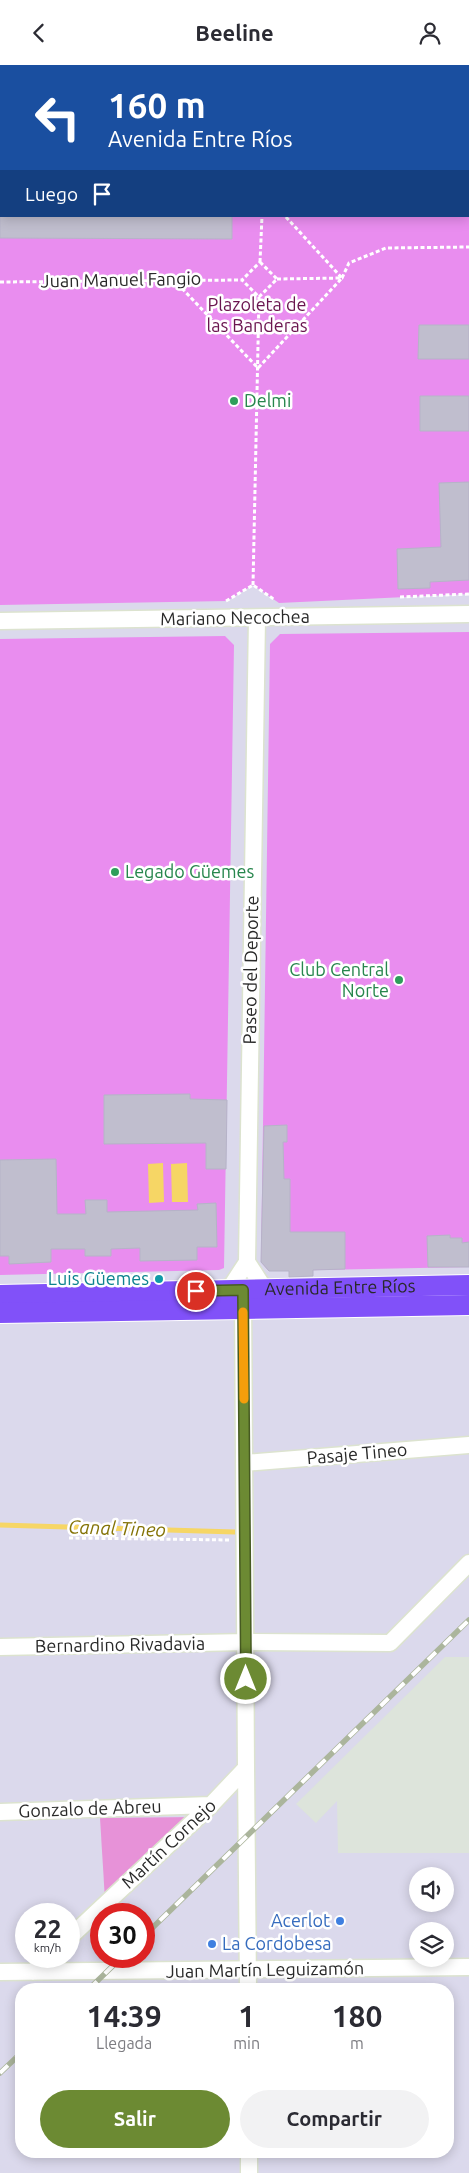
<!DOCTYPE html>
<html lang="es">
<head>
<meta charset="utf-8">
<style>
  :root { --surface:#fff; --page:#f2f2f3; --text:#2b2b33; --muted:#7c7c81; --accent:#6c8a33 }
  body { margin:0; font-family:Ubuntu,sans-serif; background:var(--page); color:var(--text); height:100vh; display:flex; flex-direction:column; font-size:19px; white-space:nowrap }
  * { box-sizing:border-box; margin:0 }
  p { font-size:16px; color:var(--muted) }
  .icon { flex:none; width:28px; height:28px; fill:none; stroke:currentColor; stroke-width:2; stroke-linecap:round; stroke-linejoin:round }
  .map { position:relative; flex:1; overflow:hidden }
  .side { position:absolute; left:15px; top:1918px; width:439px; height:175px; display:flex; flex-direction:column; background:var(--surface); border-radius:20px; box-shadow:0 2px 12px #0003 }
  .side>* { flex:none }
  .hud { position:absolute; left:0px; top:0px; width:470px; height:152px; box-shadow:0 2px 12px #0003; background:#1a4fa0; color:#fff; overflow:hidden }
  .tools { position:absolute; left:409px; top:1802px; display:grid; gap:10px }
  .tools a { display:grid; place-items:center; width:45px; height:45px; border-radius:50%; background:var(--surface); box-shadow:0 2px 12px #0003; font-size:25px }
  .speed { position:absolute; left:15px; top:1838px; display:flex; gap:10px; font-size:25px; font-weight:700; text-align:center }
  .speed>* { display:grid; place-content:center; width:65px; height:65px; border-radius:50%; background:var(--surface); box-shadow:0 2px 12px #0003; line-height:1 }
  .speed small { font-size:12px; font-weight:400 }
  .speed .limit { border:8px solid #d22; background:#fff; color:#111 }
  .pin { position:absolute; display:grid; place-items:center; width:42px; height:42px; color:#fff; margin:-21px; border:2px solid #fff; border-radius:50%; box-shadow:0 1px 5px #0007 }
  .me { position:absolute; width:55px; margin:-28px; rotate:0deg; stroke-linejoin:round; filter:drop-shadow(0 0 4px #0008) }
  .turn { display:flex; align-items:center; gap:18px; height:105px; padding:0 25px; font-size:22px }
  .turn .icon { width:65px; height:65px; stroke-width:2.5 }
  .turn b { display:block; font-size:35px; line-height:42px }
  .then { display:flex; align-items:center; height:48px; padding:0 25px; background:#0003; gap:10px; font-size:19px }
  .eta { display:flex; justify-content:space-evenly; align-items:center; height:85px; text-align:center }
  .eta b { font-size:30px; font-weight:700; line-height:35px }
  .action { display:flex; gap:10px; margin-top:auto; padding:10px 25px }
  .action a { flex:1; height:58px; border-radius:30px; background:var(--accent); color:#fff; font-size:20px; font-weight:700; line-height:58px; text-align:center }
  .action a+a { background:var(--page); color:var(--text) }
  header { display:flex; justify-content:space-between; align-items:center; height:65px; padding:0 25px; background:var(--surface); font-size:22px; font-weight:700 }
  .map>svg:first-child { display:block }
  .industrial { fill:#dde4db }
  .green { fill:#e792d8 }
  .pitch { fill:#e98def; fill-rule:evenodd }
  .water { fill:#f6d665 }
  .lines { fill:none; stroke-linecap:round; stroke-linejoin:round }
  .stream { stroke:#f6d665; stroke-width:5 }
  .building { fill:#c0bece; stroke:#b6b3c8 }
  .minor-casing { stroke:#dce3cf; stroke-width:19 }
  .major-casing { stroke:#fff; stroke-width:22 }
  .path { stroke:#fff; stroke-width:3; stroke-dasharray:4 2.5; stroke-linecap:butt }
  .minor { stroke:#fff; stroke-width:16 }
  .major { stroke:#8151f9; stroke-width:20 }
  .rail-casing { stroke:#abb59c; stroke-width:5.5 }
  .rail { stroke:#fff; stroke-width:4; stroke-dasharray:11; stroke-linecap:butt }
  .route-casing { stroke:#465a21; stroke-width:12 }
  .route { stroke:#6c8a33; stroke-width:9 }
  .slow { stroke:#f59e0b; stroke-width:9 }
  .leisure-dot { fill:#2e9e5b; stroke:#fff; stroke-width:2 }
  .culture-dot { fill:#0f9aa8; stroke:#fff; stroke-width:2 }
  .shop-dot { fill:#3f7fe0; stroke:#fff; stroke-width:2 }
  .labels { text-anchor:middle; stroke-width:5; stroke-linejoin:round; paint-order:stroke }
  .street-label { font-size:18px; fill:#292929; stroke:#fff }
  .park-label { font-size:18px; fill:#6a154f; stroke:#fff }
  .leisure-label { font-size:18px; fill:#27864d; stroke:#fff; text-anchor:start }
  .culture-label { font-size:18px; fill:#0d838f; stroke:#fff; text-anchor:end }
  .shop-label { font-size:18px; fill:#366cbe; stroke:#fff; text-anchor:end }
  .water-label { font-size:19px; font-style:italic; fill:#847307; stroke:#fff }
</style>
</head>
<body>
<header><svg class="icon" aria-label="back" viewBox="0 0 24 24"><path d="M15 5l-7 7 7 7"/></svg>Beeline<svg class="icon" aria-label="person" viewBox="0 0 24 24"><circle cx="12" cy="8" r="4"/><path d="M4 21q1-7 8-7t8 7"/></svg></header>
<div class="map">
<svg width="469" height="2108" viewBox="0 0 469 2108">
  <rect width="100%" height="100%" fill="#dbd9ec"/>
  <!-- industrial -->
  <path class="industrial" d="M445,1592H469V1788H338L337,1736L316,1758L296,1739Z"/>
  <!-- green -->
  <path class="green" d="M196,1752L105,1835L100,1753Z"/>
  <!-- pitch -->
  <path class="pitch" d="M0,0H469V529L279,538L253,520L227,536L0,540ZM1,1H469V151H1Z
    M469,567V1202L269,1206L261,1197L270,579L280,569Z
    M225,571L234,580L224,1203L219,1205L0,1210V574Z"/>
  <!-- water -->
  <path class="water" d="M163,1098L164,1137L149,1138L148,1099Z
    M187,1098L188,1137H172L171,1099Z"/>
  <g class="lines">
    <!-- stream -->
    <path class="stream" d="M0,1460L235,1467"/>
  </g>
  <!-- building -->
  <path class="building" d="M0,151H232V174L0,173Z
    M419,260H469V294H418Z
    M420,331H469V366H420Z
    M469,417V515L430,517V523L398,524L397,484L441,482L439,418Z
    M190,1029V1034L227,1035L226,1104H206V1078L104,1079V1030Z
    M287,1060V1077H283L284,1114H290V1167H345V1204L313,1205V1211L289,1212V1206H269L261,1197L264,1061Z
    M56,1094L57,1149H86L85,1135H107V1147L198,1145L197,1139L216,1138L217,1182H197V1195L140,1196V1183L111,1184V1191H85V1184H51V1197L9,1199V1191H0V1095Z
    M450,1170V1173H462V1178L469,1177V1202H428L427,1171Z"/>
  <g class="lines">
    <defs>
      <path id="minor" d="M0,556L469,549
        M247,1197L257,553
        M222,1226L232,1220L247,1197L262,1220L271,1224
        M244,1398L469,1380
        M0,1582L246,1577L390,1578L469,1498
        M246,1703L248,1924
        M0,1747L211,1740
        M69,1873L211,1740L246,1703L243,1231
        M0,1907L469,1902
        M33,1907L49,1891
        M249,2086V2108"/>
      <g id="major">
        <path id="s1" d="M0,1230L469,1220"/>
        <path d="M0,1248L469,1240"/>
      </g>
    </defs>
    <!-- minor casing -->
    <use href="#minor" class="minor-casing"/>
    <!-- major casing -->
    <use href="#major" class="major-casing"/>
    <!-- path -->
    <path class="path" d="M263,1V0
      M260,197L277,214L259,232L242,215Z
      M260,197L262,151
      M173,214L258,303L342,213L285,151
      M277,214L342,213L349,198L386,183L469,182
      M0,217L242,215
      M253,520L259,232
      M400,532L469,529
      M226,536L253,520L275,535
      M69,1473L230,1475"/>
    <!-- minor -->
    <use href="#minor" class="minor"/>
    <!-- major -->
    <use href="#major" class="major"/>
    <defs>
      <path id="rail" d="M144,1871L469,1555
        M89,1924L123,1891
        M0,2008L21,1988"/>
    </defs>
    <!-- rail casing -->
    <use href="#rail" class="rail-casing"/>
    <!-- rail -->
    <use href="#rail" class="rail"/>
  </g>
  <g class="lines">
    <defs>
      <path id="route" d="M196,1226L243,1225L246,1614"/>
    </defs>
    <!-- route casing -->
    <use href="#route" class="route-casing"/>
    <!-- route -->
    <use href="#route" class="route"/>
    <!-- slow -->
    <path class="slow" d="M243,1247L244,1334"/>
  </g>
  <!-- markers -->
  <g class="leisure-dot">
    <circle cx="234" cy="336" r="5"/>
    <circle cx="115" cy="807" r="5"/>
    <circle cx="399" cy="915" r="5"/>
  </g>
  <circle class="culture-dot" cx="159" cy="1214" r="5"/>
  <g class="shop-dot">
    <circle cx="340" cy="1856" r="5"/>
    <circle cx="212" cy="1879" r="5"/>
  </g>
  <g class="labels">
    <!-- street labels -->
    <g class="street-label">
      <text transform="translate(121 215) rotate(-1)" y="6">Juan Manuel Fangio</text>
      <text transform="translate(235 553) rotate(-1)" y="6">Mariano Necochea</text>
      <text transform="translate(251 905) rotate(-89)" y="6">Paseo del Deporte</text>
      <text dy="6" stroke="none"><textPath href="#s1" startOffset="340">Avenida Entre Ríos</textPath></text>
      <text transform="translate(357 1389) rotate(-5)" y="6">Pasaje Tineo</text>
      <text transform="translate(120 1580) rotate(-1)" y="6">Bernardino Rivadavia</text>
      <text transform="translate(90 1744) rotate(-2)" y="6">Gonzalo de Abreu</text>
      <text transform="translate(169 1779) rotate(-43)" y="6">Martín Cornejo</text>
      <text transform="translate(265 1905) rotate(-1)" y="6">Juan Martín Leguizamón</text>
    </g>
    <!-- park labels -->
    <g class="park-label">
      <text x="257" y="246">Plazoleta de<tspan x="257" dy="21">las Banderas</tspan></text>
    </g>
    <!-- leisure labels -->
    <g class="leisure-label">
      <text x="244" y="342">Delmi</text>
      <text x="125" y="813">Legado Güemes</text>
      <text x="389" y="911" text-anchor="end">Club Central<tspan x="389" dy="21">Norte</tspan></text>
    </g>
    <!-- culture labels -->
    <g class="culture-label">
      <text x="149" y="1220">Luis Güemes</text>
    </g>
    <!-- shop labels -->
    <g class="shop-label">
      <text x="330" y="1862">Acerlot</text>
      <text x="222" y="1885" text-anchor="start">La Cordobesa</text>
    </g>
    <!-- water labels -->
    <g class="water-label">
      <text transform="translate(117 1463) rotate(2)" y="7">Canal Tineo</text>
    </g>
  </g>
</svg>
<div class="tools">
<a><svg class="icon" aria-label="sound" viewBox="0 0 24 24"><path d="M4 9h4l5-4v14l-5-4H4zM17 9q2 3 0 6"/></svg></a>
<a><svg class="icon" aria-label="layers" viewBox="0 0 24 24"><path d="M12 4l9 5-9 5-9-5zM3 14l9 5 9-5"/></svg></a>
</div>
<div class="speed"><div>22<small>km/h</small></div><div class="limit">30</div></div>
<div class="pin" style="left:196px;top:1226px;background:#d93025"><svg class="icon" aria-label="arrive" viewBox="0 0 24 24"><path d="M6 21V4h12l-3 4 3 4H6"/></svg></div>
<svg class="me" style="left:246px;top:1614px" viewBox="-20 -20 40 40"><circle r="17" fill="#6c8a33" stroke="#fff" stroke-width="3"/><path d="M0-11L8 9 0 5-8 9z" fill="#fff"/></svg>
<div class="hud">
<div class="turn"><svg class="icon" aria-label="left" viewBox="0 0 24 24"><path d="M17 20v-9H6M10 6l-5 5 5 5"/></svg><div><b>160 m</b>Avenida Entre Ríos</div></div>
<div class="then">Luego<svg class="icon" aria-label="arrive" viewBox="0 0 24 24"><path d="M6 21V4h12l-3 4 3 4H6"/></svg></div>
</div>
<section class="side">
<div class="eta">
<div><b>14:39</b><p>Llegada</p></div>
<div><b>1</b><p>min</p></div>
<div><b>180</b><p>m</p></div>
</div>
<div class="action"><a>Salir</a><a>Compartir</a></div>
</section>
</div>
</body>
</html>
